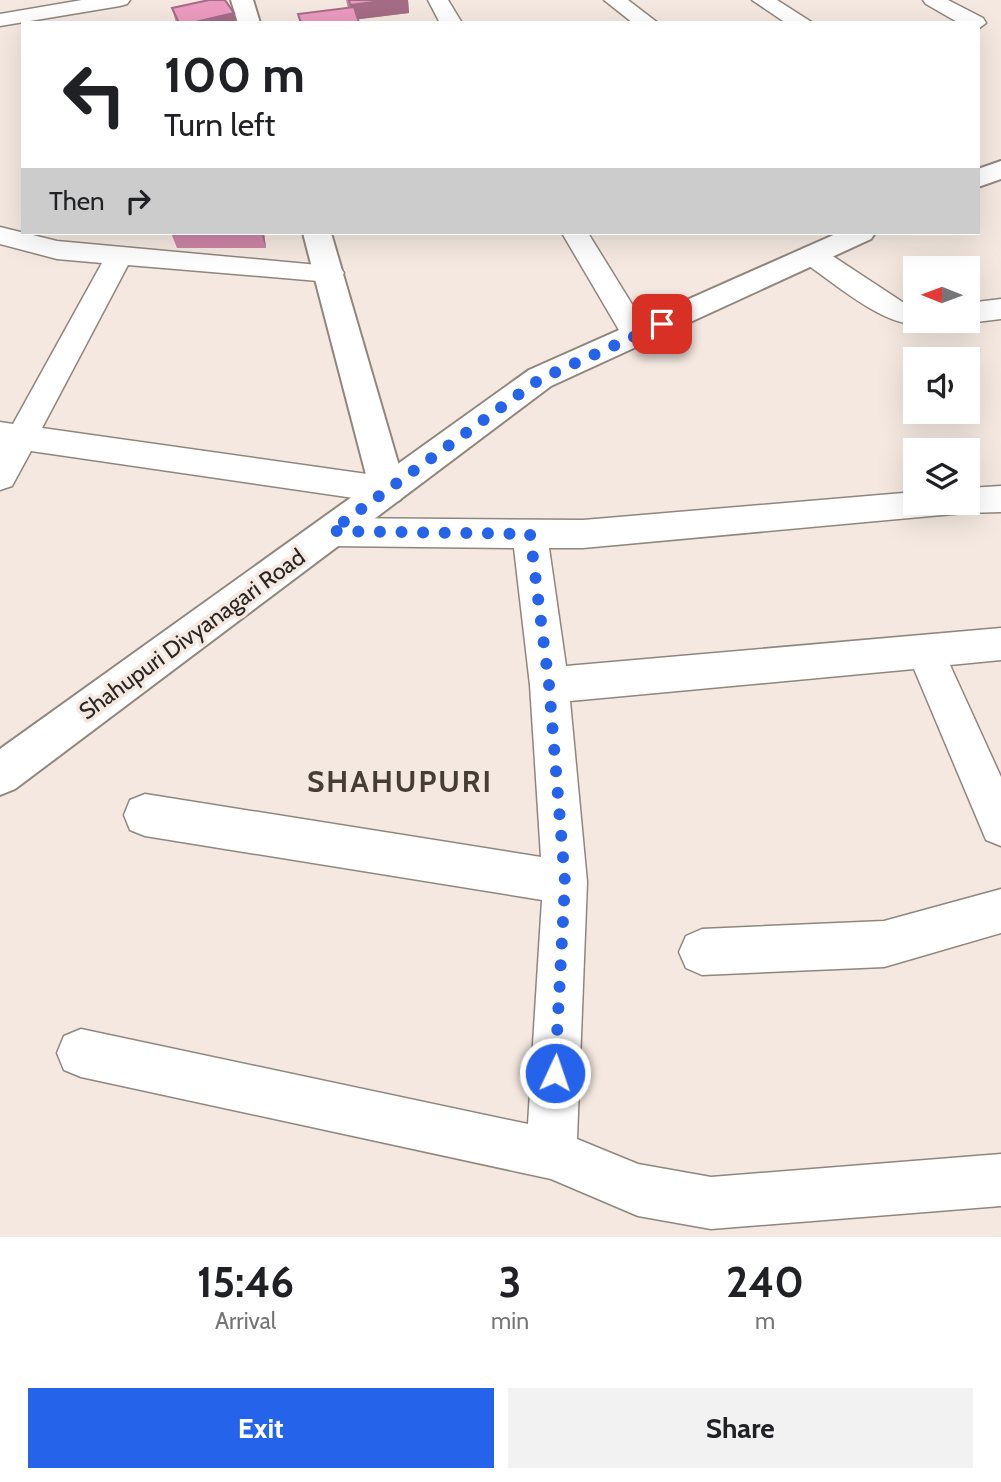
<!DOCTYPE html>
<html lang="en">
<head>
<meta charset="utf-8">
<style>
  :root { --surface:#fff; --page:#f2f2f2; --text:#202124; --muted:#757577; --accent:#2563eb }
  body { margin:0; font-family:Cabin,sans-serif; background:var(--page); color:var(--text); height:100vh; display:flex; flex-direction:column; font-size:26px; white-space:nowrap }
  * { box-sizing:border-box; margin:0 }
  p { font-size:23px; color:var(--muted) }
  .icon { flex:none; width:38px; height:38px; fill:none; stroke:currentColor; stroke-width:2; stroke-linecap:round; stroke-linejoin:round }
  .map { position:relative; height:1237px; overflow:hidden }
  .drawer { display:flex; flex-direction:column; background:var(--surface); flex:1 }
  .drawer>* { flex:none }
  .guide { position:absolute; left:21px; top:21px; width:959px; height:214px; border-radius:0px; box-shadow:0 7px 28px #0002; background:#fff; color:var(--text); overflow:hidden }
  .needle { width:46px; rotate:271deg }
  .tools { position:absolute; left:903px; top:256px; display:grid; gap:14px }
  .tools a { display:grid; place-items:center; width:77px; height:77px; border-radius:0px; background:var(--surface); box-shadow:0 7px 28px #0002; font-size:35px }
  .pin { position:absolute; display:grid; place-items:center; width:60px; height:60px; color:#fff; margin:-30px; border-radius:14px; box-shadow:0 4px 10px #0006 }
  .me { position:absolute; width:77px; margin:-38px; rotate:3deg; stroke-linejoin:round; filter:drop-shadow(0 0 5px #0008) }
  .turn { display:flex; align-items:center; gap:24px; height:147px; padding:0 28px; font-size:32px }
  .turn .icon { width:91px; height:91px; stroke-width:2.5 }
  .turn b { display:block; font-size:49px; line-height:60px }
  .then { display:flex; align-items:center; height:66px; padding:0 28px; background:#0003; gap:14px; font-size:26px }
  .eta { display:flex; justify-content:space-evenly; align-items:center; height:119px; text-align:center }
  .eta b { font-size:42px; font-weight:800; line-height:49px }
  .button { display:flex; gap:14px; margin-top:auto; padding:14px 28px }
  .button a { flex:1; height:80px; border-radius:0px; background:var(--accent); color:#fff; font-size:28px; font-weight:800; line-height:80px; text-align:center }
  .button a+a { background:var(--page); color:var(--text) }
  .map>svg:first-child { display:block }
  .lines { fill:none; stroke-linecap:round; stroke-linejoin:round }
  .minor-casing { stroke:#90867e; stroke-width:3 }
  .tertiary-casing { stroke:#90867e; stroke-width:4 }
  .secondary-casing { stroke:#90867e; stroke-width:4 }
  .minor { fill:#fff; fill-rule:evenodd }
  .tertiary { fill:#fff; fill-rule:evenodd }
  .secondary { fill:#fff; fill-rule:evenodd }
  .wall { fill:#cb85a5 }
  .shaded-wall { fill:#a56c86 }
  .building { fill:#ec9bc0; stroke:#a56c86; stroke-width:2 }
  .route { stroke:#2563eb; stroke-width:12; stroke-dasharray:0 21.6 }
  .labels { text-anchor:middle; stroke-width:7; stroke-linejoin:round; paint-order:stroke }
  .street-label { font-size:23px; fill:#292522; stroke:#f4e8e0 }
  .district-label { font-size:30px; font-weight:bold; letter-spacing:2px; fill:#463d36; stroke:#f4e8e0 }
</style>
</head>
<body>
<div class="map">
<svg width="1001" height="1237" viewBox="0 0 1001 1237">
  <rect width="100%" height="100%" fill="#f4e8e0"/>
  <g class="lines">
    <defs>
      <path id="minor" d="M82,0H130L127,4L120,6L0,26V14Z
        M428,0H448L462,23H440Z
        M604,0H628L658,23H633Z
        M752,0H777L813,23H786Z
        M923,0H948L983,18L986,23L978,29V23H959L926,4Z
        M0,227L57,241L340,267L344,273L340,279L330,282L128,265L42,428L388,477L400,481L405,490L400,499L388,503L31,451L12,486L0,490V422L13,424L102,263L57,259L0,244Z
        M562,233H588L651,335L646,342L636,345L626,342Z
        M812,246L822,249L904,303L915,306V320H927L925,323C890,333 832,281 802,261L798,255L802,249Z
        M1001,299V319L968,323L959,320H968V303Z
        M1001,486V512L964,513L583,548H549L566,666L1001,628V660L950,665L1001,777V846L986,840L914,669L570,701L587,882L577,1139L638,1164L711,1177L1001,1154V1206L711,1229L638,1216L551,1179L81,1077L64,1070L57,1053L64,1036L81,1029L528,1124L542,900L145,836L130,830L124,815L130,800L145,794L541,857L530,685L514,548L331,546L319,542L314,532L319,522L331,518L583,520L915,492V502H968V488Z
        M1001,889V933L884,967L702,975L686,968L679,952L686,936L702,929L884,921Z"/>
      <path id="tertiary" d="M231,0H253L260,23H238Z
        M303,233H331L406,490L400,500L388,504L376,500L370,490Z"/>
      <path id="secondary" d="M1001,161V179L978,187V169Z
        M838,233H875L871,239L551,386L15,789L0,795V749L529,370Z"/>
    </defs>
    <!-- minor casing -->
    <use href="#minor" class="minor-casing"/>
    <!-- tertiary casing -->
    <use href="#tertiary" class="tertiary-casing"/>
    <!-- secondary casing -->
    <use href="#secondary" class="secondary-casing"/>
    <!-- minor -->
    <use href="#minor" class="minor"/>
    <!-- tertiary -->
    <use href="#tertiary" class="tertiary"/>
    <!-- secondary -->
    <use href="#secondary" class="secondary"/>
  </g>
  <!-- wall -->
  <path class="wall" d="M346,0H408L409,13L358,19L359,23H300L298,14L348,8Z
    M172,8L234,13L236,23H176Z
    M171,233H264L266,248H177Z"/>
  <!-- shaded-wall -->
  <path class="shaded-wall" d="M389,0H408L409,13L353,20L350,5Z
    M234,13L236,23H191Z
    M261,233H264L266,248Z"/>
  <!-- building -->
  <path class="building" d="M209,0H225L234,13L191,23H179L172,8Z
    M349,0H389L350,5Z
    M354,7L359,23H301L298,14Z"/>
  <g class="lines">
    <!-- route -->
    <path class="route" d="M555,1073L565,882L549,685L530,534L331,531L540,379L662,324"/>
  </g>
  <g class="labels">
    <!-- street labels -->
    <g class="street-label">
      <text transform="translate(192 634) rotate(-36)" y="8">Shahupuri Divyanagari Road</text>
    </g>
    <!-- district labels -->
    <g class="district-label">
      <text x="400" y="792">SHAHUPURI</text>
    </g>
  </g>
</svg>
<div class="tools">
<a><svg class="needle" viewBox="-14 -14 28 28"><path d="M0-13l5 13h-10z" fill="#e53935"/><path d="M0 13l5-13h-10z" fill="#757577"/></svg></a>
<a><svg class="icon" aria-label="sound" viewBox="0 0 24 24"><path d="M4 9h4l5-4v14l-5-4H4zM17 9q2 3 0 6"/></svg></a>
<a><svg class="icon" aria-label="layers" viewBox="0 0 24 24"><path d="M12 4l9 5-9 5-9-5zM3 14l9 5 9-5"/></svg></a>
</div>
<div class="pin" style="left:662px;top:324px;background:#d93025"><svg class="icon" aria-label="arrive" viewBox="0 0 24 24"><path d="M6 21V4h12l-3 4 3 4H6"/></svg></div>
<svg class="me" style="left:555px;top:1073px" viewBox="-20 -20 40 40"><circle r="17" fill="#2563eb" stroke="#fff" stroke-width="3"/><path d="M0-11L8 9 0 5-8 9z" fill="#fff"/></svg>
<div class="guide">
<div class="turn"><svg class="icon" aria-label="left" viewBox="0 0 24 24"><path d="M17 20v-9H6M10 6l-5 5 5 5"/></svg><div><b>100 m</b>Turn left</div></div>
<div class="then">Then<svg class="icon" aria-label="right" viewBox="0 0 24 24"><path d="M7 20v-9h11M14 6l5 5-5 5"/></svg></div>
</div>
</div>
<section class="drawer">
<div class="eta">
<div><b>15:46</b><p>Arrival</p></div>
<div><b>3</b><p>min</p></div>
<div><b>240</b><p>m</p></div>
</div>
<div class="button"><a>Exit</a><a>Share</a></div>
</section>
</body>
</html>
